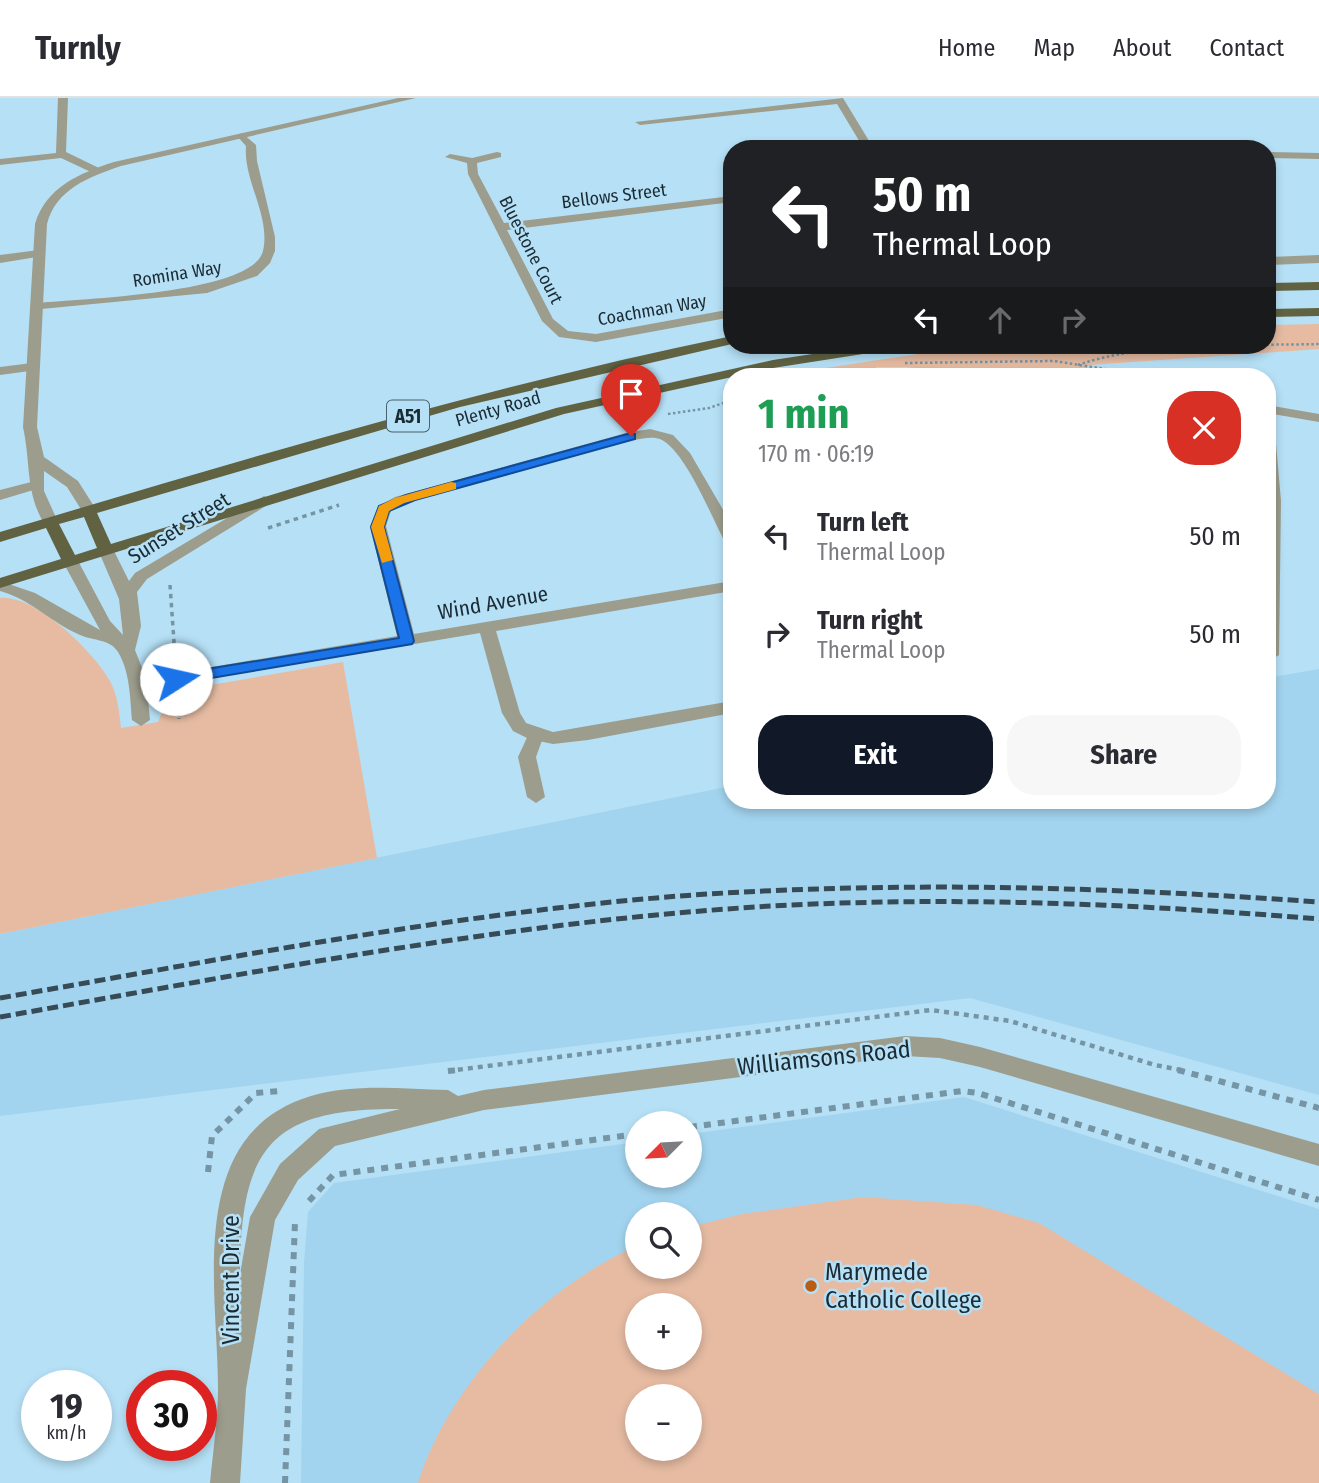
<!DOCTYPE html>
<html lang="en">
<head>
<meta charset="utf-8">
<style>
  :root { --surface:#fff; --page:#f7f7f7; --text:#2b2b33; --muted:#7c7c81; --line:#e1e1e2; --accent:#111827 }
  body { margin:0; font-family:"Fira Sans Condensed",sans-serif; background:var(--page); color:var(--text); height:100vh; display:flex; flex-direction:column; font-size:26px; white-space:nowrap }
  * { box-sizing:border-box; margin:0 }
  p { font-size:23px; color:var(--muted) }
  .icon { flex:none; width:38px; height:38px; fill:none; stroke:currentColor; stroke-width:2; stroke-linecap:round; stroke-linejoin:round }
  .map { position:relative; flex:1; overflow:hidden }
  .details { position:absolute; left:723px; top:270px; width:553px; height:441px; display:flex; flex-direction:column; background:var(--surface); border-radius:28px; box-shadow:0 4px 10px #0003 }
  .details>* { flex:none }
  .guide { position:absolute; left:723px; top:42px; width:553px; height:214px; border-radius:28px; box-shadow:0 4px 10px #0003; background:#202124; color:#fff; overflow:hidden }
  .needle { width:46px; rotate:246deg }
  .buttons { position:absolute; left:625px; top:1013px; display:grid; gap:14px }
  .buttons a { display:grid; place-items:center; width:77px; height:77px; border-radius:50%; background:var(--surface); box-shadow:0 4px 10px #0003; font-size:35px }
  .speed { position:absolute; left:21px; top:1272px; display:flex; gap:14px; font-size:35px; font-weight:700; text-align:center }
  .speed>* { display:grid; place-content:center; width:91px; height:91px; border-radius:50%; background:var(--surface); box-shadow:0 4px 10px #0003; line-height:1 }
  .speed small { font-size:18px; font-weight:400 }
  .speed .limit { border:10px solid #d22; background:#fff; color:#111 }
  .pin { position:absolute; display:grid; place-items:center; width:60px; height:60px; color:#fff; margin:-72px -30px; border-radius:50% 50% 50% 0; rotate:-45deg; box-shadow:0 0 7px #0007 }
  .pin .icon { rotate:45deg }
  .me { position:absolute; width:77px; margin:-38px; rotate:80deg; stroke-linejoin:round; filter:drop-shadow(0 0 5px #0008) }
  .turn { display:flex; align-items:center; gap:24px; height:147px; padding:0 35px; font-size:32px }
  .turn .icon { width:91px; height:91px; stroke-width:2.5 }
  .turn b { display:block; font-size:49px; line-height:60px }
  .lanes { display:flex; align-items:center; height:66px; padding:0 35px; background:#0003; justify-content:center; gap:35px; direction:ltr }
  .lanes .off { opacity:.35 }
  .round { display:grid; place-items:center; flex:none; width:74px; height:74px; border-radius:28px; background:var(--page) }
  .headline { display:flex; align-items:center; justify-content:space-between; height:119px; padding:0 35px }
  h1 { font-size:42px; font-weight:700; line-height:52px; color:#1e9e55 }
  .cta { display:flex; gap:14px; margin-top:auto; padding:14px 35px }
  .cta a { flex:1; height:80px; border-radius:28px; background:var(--accent); color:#fff; font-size:28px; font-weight:700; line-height:80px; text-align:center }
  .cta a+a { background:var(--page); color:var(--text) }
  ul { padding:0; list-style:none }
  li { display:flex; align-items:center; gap:21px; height:98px; padding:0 35px }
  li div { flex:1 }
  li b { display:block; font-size:26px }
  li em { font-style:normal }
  header { display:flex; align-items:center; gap:42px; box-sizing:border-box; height:98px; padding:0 35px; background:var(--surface); border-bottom:2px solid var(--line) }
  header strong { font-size:33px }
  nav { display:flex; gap:38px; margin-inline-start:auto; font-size:24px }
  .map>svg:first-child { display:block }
  .built { fill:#a3d4ef; fill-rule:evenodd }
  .green { fill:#e6bba2; fill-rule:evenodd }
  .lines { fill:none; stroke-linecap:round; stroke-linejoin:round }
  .path-far3 { stroke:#7594a4; stroke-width:2.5; stroke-dasharray:2.5 2.5; stroke-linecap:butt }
  .path-far2 { stroke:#7594a4; stroke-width:3.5; stroke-dasharray:4.5 4.5; stroke-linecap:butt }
  .path-far1 { stroke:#7594a4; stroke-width:4.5; stroke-dasharray:5 5; stroke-linecap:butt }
  .path { stroke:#7594a4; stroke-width:6; stroke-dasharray:7 7; stroke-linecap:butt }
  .service { fill:#9c9d8c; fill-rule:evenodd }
  .minor { fill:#9c9d8c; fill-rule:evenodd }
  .tertiary { fill:#9c9d8c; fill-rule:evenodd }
  .trunk { fill:#606242; fill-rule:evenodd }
  .rail { stroke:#364b56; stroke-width:5; stroke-dasharray:11 5; stroke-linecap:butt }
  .route { fill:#1a73e8; stroke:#114b97; stroke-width:2 }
  .slow { fill:#f59e0b }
  .poi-dot { fill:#bb5c12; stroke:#b6e0f6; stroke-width:2.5 }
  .labels { text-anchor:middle; stroke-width:5; stroke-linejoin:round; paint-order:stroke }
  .far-street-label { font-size:18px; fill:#1b2b34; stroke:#b6e0f6 }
  .shield { fill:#b6e0f6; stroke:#4a616e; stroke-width:2 }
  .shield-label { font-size:19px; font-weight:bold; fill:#1b2b34 }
  .street-label { font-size:21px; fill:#1b2b34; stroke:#b6e0f6 }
  .near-street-label { font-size:24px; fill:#1b2b34; stroke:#b6e0f6 }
  .near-poi-label { font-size:24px; fill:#1b2b34; stroke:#b6e0f6; text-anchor:start }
</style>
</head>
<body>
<header>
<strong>Turnly</strong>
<nav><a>Home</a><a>Map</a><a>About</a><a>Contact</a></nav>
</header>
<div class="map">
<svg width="1319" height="1385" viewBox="0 0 1319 1385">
  <rect width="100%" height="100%" fill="#b6e0f6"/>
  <!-- built -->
  <path class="built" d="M1319,571V997L970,900L0,1018V836L731,688L732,702H1267V580Z
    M964,999L1319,1111V1385H301L304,1165L308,1114L334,1085L637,1044V1078H690V1036ZM637,1116H690V1169H637ZM637,1208H690V1260H637ZM637,1298H690V1351H637Z"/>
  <!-- green -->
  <path class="green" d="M1319,226V251L1089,267L1085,273L1059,278H993L906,269H876L873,278H773L977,247H1267V227Z
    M0,500C35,496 94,554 110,583C118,598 119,614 121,630L158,624L165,606L188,591L343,564L377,760L0,836Z
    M863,1099L977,1107L1039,1125L1319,1296V1385H418C449,1286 542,1189 637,1148V1169H690V1129L742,1116ZM637,1208H690V1260H637ZM637,1298H690V1351H637Z"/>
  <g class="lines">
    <!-- path-far3 -->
    <path class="path-far3" d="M905,265L1054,263L1150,278
      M1078,267C1146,243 1246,248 1319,246
      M668,316L709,310L732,302"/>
    <!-- path-far2 -->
    <path class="path-far2" d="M268,430L339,407
      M170,487L175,558
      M178,602L179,621"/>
    <!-- path-far1 -->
    <path class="path-far1" d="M448,973L931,912L1010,923L1155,967L1186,973"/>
    <!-- path -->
    <path class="path" d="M1178,972L1319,1010
      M448,973L459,972
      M690,1029L962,993L978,995L1319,1102
      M208,1074L212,1038L256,995L279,993
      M309,1103L333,1077L637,1036
      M285,1385L295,1124"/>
    <!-- service -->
    <path class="service" d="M1267,307L1273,311L1281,403L1279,557L1271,562L1267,561Z
      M536,631L544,637L536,659L545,699L536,705L527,699L518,659L530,633Z"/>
    <!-- minor -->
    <path class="minor" d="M58,0H68L66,54L101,71V75H93L61,60L0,67V61L56,55Z
      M843,0L874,51H864L837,6L640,27L635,24Z
      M242,35L256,47L257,63L275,139V153L270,165L257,178L207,195L31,212V206L35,205C76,201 253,196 263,153C271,118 243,82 246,48L237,38Z
      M1109,48H1150L1155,51H1104Z
      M497,54L501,55V59L477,65L478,76L504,125L732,98V104L507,132L553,221L568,233L596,236L732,211V219L596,244L559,239L542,223L468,76L467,65L445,59L450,56L472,60Z
      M1267,54L1319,55V61L1267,60Z
      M39,152L43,154V158L0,165V157Z
      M1319,157V165L1267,167V159Z
      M32,265L39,269L37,272L0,277V269Z
      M1267,307L1319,316V324L1267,315Z
      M650,331L673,337L690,355L732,427V447L724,442C711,418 685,352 660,341C651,338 641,341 632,342L405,405L391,413L386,428L414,536L732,483V493L496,533L520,615L526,625L553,634L732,603V615L588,642L553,646L529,641L513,633L502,615L480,535L147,591L150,622L141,628L132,622C130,599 130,574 118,554C110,541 94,543 80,537C52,525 30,501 0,493V483L35,495L100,532L63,464L71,459L77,461L110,523L123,537L119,501L99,454L101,451H113L129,483L135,475L264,398L269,400V406L147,481L137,494L141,528L135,552L146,580L397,538L370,428L379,408L395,399L626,335Z
      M35,383L40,384V390L0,402V392Z
      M905,938L940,940L980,949L1319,1046V1068L980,969L940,960L905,958L484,1012L335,1048L298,1082L275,1122L246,1291L240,1385H210C213,1353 218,1322 218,1290C218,1191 184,1036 311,998C354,985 403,991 448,992L458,998L484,992ZM400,1011L319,1031L280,1066L250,1119L240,1176C241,1050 270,1010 400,1011Z"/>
    <!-- tertiary -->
    <path class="tertiary" d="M398,0H416L121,68C89,79 56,91 47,126L37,329L44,359L78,383L97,413L89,418L84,416L67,389L44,373V393L58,424L55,427H45C25,395 31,365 23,329L35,126C46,89 80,75 114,64Z"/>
    <!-- trunk -->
    <path class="trunk" d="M1319,184V192L1267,193V185Z
      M1319,210V218L1267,219V211Z
      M732,238V246L460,309L97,415L111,446L556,310L773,262L872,247H901L895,251L773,270L564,316L0,490V480L61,461L46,430L0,444V434C242,362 484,289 732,238ZM84,419L97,450L75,457L59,426Z"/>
    <!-- rail -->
    <path class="rail" d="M0,900C230,860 460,814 693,797C902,783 1110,789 1319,804
      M0,919C256,874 513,823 772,808C955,798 1137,806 1319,821"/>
  </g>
  <!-- route -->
  <path class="route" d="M631,335L635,336V341L415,402L389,413L384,429L414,543L412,546L176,586L169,581L176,576L399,540L371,429L379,408L406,397Z"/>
  <!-- slow -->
  <path class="slow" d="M451,384L456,385V391L404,405L389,413L384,429L393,462L382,465L371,429L379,408L395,400Z"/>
  <!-- markers -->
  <circle class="poi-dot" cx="811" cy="1188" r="7"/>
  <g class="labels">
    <!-- far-street labels -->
    <g class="far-street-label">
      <text transform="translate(614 98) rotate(-7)" y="6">Bellows Street</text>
      <text transform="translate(531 152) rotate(63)" y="6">Bluestone Court</text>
      <text transform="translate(177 176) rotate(-9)" y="6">Romina Way</text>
      <text transform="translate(652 212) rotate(-10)" y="6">Coachman Way</text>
      <text transform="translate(498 311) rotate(-16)" y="6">Plenty Road</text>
    </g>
    <!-- shield labels -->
    <rect class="shield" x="387" y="302.5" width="42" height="31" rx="5"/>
    <g class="shield-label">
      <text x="408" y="325">A51</text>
    </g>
    <!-- street labels -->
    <g class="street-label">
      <text transform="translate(179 430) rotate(-32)" y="7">Sunset Street</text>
      <text transform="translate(493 505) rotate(-10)" y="7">Wind Avenue</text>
    </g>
    <!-- near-street labels -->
    <g class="near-street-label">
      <text transform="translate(824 960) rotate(-6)" y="8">Williamsons Road</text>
      <text transform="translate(231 1182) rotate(-90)" y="8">Vincent Drive</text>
    </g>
    <!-- near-poi labels -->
    <g class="near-poi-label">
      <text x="825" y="1182">Marymede<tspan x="825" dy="28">Catholic College</tspan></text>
    </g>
  </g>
</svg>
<div class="buttons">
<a><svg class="needle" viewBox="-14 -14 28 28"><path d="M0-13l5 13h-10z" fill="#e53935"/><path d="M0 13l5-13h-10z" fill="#7c7c81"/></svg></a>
<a><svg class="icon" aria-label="search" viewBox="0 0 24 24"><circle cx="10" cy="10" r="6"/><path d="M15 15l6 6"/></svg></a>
<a>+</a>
<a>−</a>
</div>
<div class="speed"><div>19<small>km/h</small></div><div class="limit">30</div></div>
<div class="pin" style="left:631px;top:338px;background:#d93025"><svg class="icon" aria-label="arrive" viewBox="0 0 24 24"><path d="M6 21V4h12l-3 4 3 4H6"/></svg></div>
<svg class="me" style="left:176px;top:581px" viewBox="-20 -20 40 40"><circle r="19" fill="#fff"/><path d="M0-13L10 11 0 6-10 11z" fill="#1a73e8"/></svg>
<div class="guide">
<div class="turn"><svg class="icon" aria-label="left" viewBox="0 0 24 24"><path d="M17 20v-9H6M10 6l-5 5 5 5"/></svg><div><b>50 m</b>Thermal Loop</div></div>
<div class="lanes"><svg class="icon" aria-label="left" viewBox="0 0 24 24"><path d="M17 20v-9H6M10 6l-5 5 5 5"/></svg><svg class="icon off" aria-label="ahead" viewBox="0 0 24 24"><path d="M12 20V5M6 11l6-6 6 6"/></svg><svg class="icon off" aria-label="right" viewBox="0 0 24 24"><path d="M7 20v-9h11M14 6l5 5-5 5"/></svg></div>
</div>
<section class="details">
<div class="headline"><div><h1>1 min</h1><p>170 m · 06:19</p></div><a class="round" style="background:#d93025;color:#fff"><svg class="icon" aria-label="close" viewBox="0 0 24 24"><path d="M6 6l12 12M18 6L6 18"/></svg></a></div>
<ul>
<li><svg class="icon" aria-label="left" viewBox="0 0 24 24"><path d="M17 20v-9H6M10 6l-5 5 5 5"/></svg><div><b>Turn left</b><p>Thermal Loop</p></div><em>50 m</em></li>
<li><svg class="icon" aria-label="right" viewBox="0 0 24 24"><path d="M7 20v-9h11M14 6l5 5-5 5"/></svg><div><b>Turn right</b><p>Thermal Loop</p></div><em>50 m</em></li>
</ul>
<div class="cta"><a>Exit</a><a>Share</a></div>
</section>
</div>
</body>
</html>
